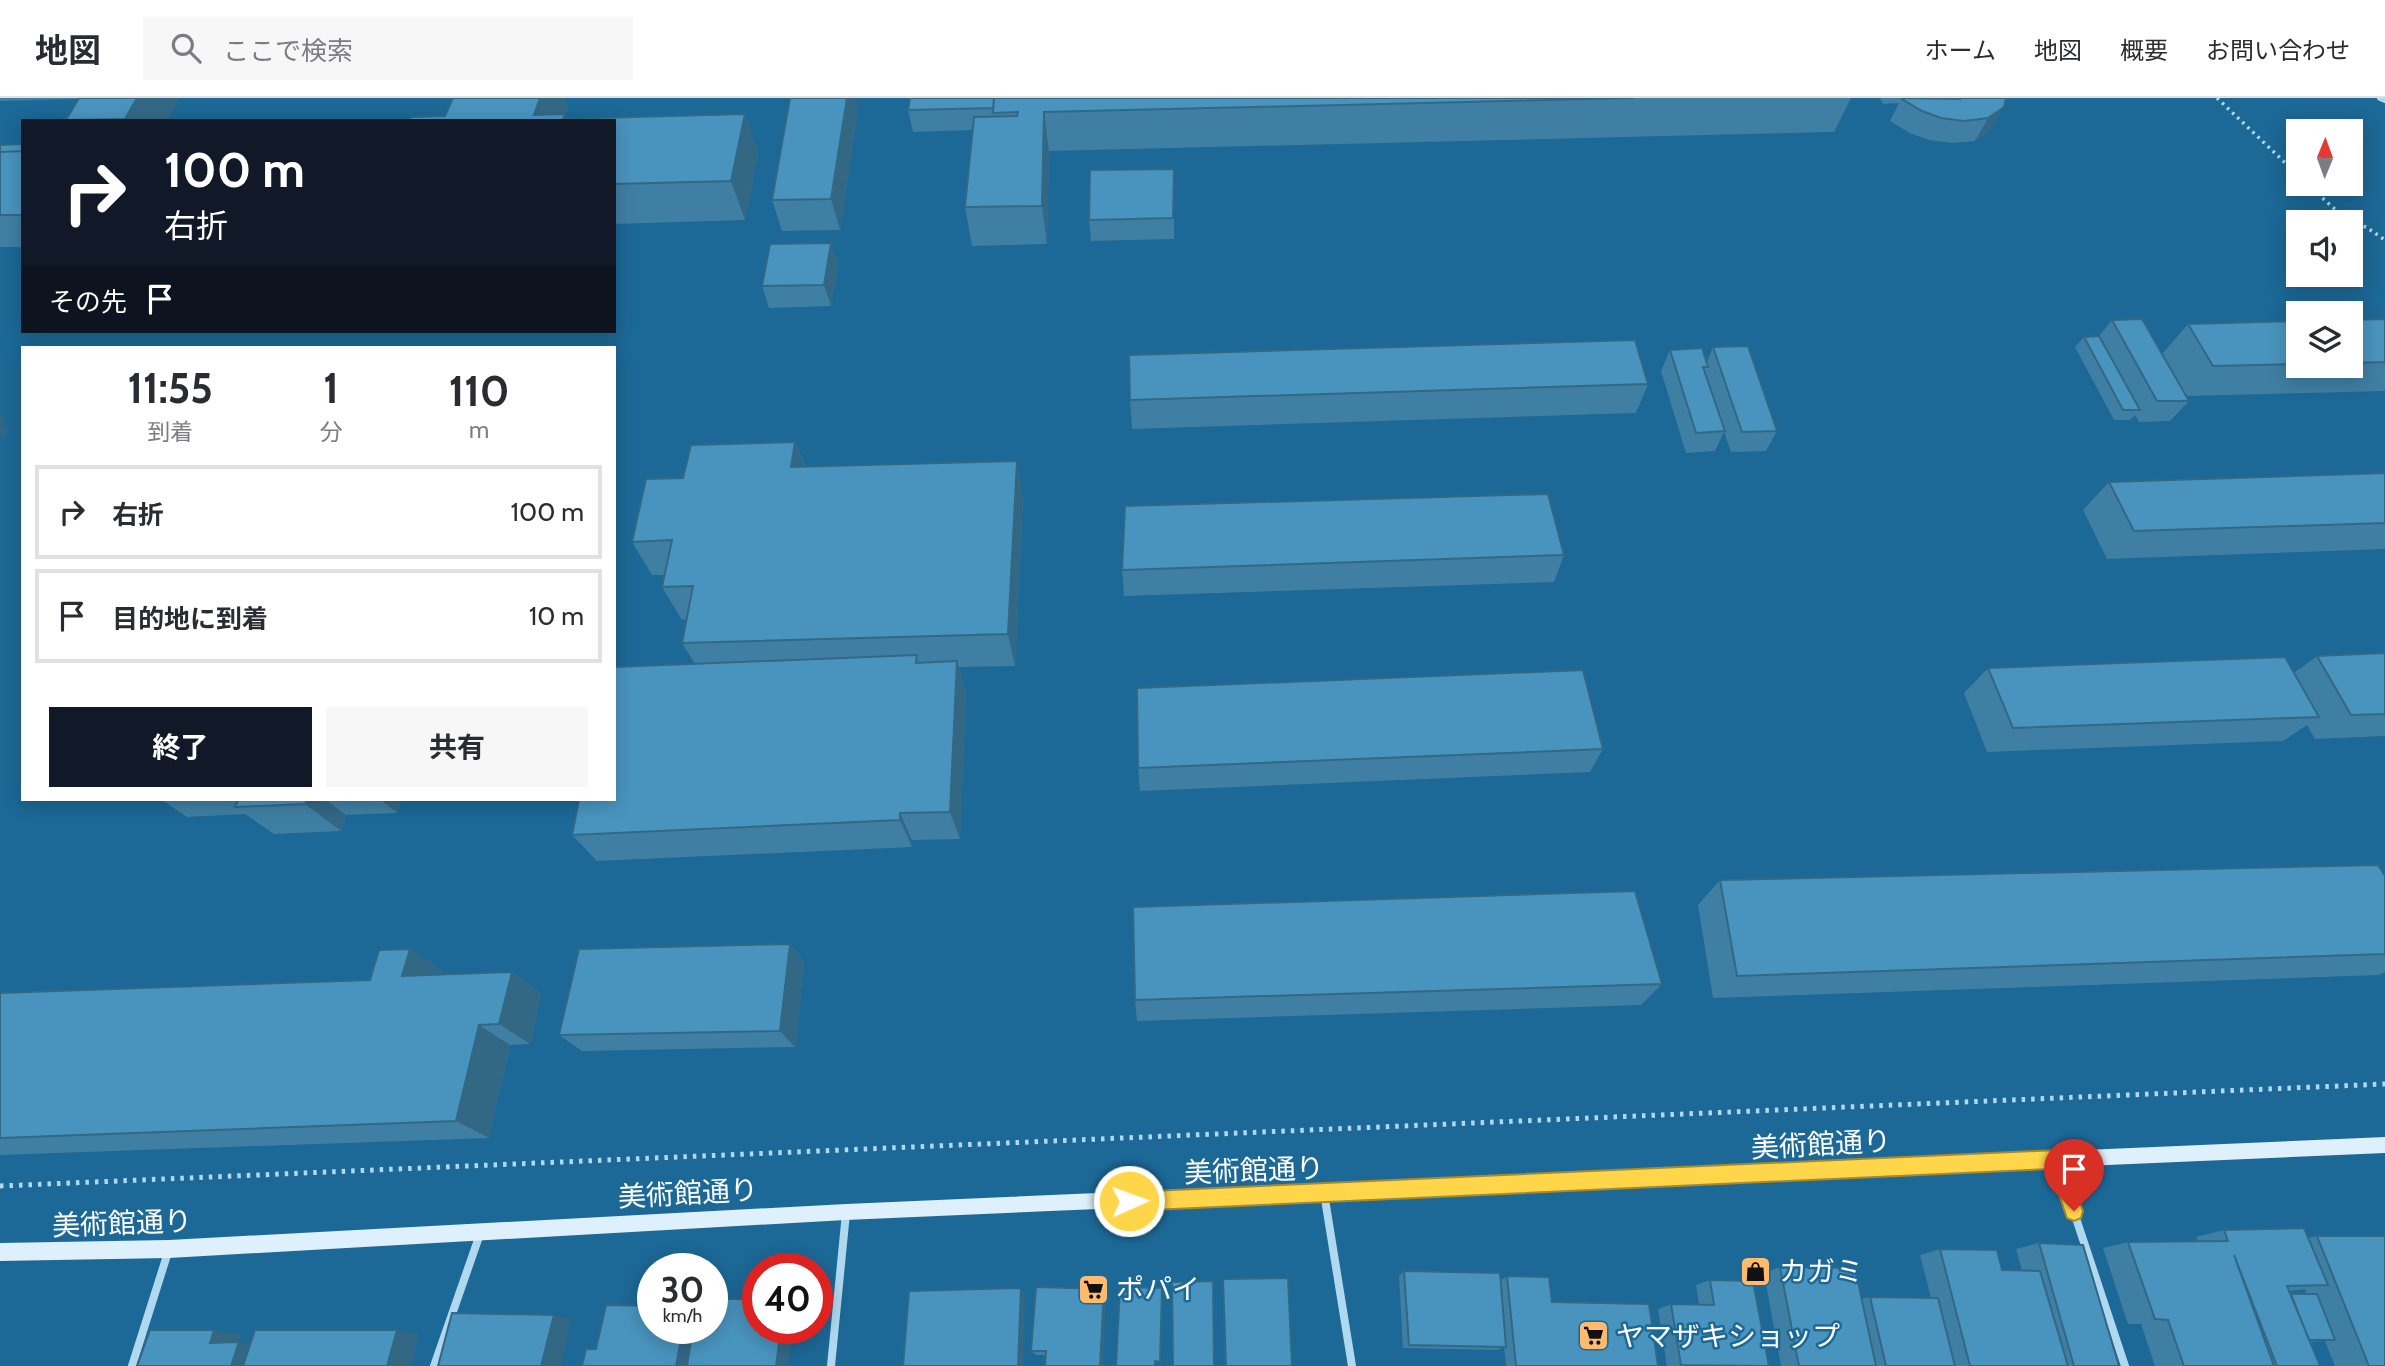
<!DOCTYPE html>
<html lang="ja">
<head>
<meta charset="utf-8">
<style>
  :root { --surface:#fff; --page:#f7f7f7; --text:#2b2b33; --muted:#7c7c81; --line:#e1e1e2; --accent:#111827 }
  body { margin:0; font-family:Cabin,"Noto Sans JP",sans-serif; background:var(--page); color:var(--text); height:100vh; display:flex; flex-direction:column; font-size:26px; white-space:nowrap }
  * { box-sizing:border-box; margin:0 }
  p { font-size:23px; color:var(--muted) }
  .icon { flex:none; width:38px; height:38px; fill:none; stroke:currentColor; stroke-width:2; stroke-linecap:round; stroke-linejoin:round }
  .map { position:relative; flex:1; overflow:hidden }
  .drawer { position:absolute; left:21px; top:248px; width:595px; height:455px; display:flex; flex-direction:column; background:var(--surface); border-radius:0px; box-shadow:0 4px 18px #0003 }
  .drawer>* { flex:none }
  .banner { position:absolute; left:21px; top:21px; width:595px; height:214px; border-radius:0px; box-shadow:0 4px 18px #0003; background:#111827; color:#fff; overflow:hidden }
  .needle { width:46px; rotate:1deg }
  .tools { position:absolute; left:2286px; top:21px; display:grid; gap:14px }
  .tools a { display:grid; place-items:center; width:77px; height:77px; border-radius:0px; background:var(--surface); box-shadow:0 4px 18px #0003; font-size:35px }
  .speed { position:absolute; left:637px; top:1155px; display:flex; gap:14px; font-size:35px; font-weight:700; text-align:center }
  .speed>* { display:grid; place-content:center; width:91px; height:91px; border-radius:50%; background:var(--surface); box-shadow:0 4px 18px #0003; line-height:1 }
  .speed small { font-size:18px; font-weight:400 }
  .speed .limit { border:10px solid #d22; background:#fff; color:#111 }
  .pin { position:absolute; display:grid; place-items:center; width:60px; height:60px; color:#fff; margin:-72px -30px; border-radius:50% 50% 50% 0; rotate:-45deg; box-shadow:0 0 7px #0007 }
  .pin .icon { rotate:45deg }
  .me { position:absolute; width:77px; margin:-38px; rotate:88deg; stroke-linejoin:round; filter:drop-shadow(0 0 5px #0008) }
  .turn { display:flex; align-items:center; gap:24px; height:147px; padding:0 28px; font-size:32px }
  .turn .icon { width:91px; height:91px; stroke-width:2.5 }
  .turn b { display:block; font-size:49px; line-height:60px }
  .then { display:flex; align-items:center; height:66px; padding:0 28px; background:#0003; gap:14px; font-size:26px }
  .eta { display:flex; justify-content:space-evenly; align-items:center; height:119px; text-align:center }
  .eta b { font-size:42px; font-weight:700; line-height:49px }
  .action { display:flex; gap:14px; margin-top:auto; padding:14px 28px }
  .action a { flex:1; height:80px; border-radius:0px; background:var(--accent); color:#fff; font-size:28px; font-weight:700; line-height:80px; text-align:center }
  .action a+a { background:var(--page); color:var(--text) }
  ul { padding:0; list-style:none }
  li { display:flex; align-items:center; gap:21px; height:94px; margin:0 14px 10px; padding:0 14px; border:4px solid var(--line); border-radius:0px }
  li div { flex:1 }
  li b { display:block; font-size:26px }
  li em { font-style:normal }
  header { display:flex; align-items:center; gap:42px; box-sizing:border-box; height:98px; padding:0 35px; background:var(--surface); border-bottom:2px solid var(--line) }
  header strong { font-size:33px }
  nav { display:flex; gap:38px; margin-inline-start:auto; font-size:24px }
  .search { width:490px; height:63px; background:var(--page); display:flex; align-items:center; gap:18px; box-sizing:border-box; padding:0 24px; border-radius:0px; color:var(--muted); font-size:26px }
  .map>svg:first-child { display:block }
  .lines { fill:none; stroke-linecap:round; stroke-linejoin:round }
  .path-far1 { stroke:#b0d9f0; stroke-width:3.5; stroke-dasharray:2.5 4.5; stroke-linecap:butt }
  .path { stroke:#b0d9f0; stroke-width:5; stroke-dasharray:3.5 6; stroke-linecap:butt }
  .street-far1 { stroke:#b0d9f0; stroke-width:6 }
  .street { stroke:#b0d9f0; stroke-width:8 }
  .secondary { fill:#ddf0fb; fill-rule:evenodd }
  .wall { fill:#3f7fa3; fill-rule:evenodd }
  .shaded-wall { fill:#336885 }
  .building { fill:#4994be; stroke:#336885; stroke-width:2 }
  .route { fill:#ffd54a; stroke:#a68a30; stroke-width:2 }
  .labels { text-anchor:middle; stroke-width:5; stroke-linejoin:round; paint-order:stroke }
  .near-street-label { font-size:28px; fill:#fff; stroke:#1c6896 }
  .near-poi-label { font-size:28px; fill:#fff; stroke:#1c6896; text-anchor:start }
</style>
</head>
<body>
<header>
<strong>地図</strong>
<div class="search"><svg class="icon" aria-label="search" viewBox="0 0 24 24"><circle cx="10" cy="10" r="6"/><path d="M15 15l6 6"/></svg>ここで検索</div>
<nav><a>ホーム</a><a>地図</a><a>概要</a><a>お問い合わせ</a></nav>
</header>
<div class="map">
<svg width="2385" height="1268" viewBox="0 0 2385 1268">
  <rect width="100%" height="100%" fill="#1c6896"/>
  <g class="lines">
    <!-- path-far1 -->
    <path class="path-far1" d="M2217,0L2298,77
      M2307,86L2349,124
      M2350,125L2366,129L2385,142"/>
    <!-- path -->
    <path class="path" d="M0,1088L2385,986"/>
    <!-- street-far1 -->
    <path class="street-far1" d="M2380,0L2385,2"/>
    <!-- street -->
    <path class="street" d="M2057,1063L2125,1268
      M1324,1095L1352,1268
      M132,1268L169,1151
      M434,1268L480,1136
      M831,1268L846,1115"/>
    <!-- secondary -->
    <path class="secondary" d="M2385,1039V1055L846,1122L169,1160L0,1163V1145L169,1142L846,1106Z"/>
  </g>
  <!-- wall -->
  <path class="wall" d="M0,0H179L166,23H66V22L78,1L0,3Z
    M453,0H564L568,8L565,17L567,21L745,16L758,55L745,122L614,126V23H409L411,19L445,18Z
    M910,0H1851L1834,34L1049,53L1047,146L972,148L965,109L972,32L913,34L908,12Z
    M1880,0H2006L1991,31L1975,43L1952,45L1929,42L1910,35L1890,23L1899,5L1883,6Z
    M858,9L840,132L782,133L772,102Z
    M23,46V149H0V47Z
    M1174,71V141L1091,143L1089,122Z
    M831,145L838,167L831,208L769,210L762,188Z
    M2385,221V293L2186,298L2189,303L2170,323L2139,324L2135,317L2130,322H2114L2075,249L2084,239L2099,238L2112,222L2162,256L2188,226L2298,223V268H2350V222Z
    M1713,249L1777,333L1766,353L1731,354L1724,334L1715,353L1686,355L1661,273L1670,252L1707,264Z
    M1648,286L1636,315L1132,331L1130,302Z
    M795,344L805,368L1023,398L1015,568L959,569L966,594L960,741L912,742V749L597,763L572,737L695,566L682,545L686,521L682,522L662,489L665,477H652L632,444L683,380Z
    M2385,375V451L2107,461L2083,412L2109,384Z
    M1564,457L1554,484L1124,498L1122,472Z
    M2385,555V638L2315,641L2307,627L2283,643L1987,654L1964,595L1988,570L2294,575L2317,558Z
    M1603,651L1590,674L1140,693L1138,670Z
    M162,702H401L397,715L346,717L341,733L274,736L245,716L187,719Z
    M2385,778V874L2379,877L1713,900L1698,807L1720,782Z
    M790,846L804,864L795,949L582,953L559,937Z
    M410,851L443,874L442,877L512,874L541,896L530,946L510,947L489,1040L0,1057V895L370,882Z
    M1662,886L1641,907L1137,923L1135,902Z
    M2224,1132L2308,1140L2317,1138L2385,1268H2335L2325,1243L2310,1244L2320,1268H2155L2141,1226H2128L2103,1150L2128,1144H2198L2196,1139ZM2305,1191L2306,1196H2291L2289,1193Z
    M2039,1145L2119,1268H1781L1764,1175L1780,1169L1861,1201L1870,1199L1931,1200L1920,1157L1940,1151L2002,1172H2022L2016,1151Z
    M1404,1173L1501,1182L1507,1178L1658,1268H1506L1504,1249L1497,1252L1403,1250L1399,1178Z
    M1223,1181L1292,1268H1225L1223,1187Z
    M1710,1182L1769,1268H1667L1658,1211L1671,1206L1699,1207L1696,1187Z
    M1104,1191L1106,1196L1046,1257H1036L1031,1253Z"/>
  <!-- shaded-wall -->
  <path class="shaded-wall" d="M137,0H179L166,23H126L125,21Z
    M540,0H564L568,8L565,17L568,23L534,17Z
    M847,0H856L858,9L840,132L831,101Z
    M2004,9L1991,31L1975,43L1988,20Z
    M1044,14L1049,53L1047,146L1042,108Z
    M745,16L758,55L745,122L731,83Z
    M831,145L838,167L831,208L824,187Z
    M0,316L6,321L2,326L8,331L3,340L0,337Z
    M795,344L809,380L791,369Z
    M1017,363L1023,398L1015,568L1008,536Z
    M957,563L966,594L960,741L950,714Z
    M307,702H326L346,717L341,733L305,706Z
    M381,702H401L397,715Z
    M900,715L912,742V749L900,722Z
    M790,846L804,864L795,949L780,933Z
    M410,851L443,874L436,900L402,878Z
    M512,874L541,896L530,946L499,926Z
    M479,927L510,947L489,1040L456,1023Z
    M1021,1190L1025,1196L1023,1268H1018Z
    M1104,1191L1106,1196L1103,1268H1100Z
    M554,1217L572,1221L560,1268H541Z
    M683,1230H698L691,1268H676Z
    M781,1230H793L788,1268H776Z
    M214,1232L241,1237L239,1244L265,1248L259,1268H231L210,1245Z
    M397,1232L419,1236L411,1268H387Z"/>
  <!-- building -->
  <path class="building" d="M79,0H137L125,21L66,22Z
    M453,0H540L534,17L565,16L563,21L745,16L731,83L614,86V23H409L411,19L445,18Z
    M790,0H847L831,101L772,102Z
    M910,0H994L993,10L908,12Z
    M994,0H1634L1044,14L1042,108L965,109L974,19L1017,18L1018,14L993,15Z
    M1905,0L1960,1L1961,0H2006L2004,9L1988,20L1964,23L1941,20L1922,13L1902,1Z
    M23,46V53L0,54V47Z
    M23,53V117H0V54Z
    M1174,71L1173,120L1089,122L1090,72Z
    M831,145L824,187L762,188L770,146Z
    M2142,221L2189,303H2157L2112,222Z
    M2385,221V264L2350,265V222Z
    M2298,223V266L2213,268L2188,226Z
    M2099,238L2140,312H2123L2084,239Z
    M1635,242L1648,286L1130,302L1129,257Z
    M1748,248L1777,333L1742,334L1713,249Z
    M1702,250L1708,269H1703L1725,333L1696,335L1670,252Z
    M795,344L791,369L1017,363L1008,536L682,545L693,488L662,489L672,442L632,444L646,381L683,380L691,347Z
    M2385,375V425L2134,433L2109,384Z
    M1548,396L1564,457L1122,472L1125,408Z
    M2385,555V616L2351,617L2317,558Z
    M917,557L916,565L957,563L950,714L900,715V722L572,737L579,702H614V569Z
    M2285,559L2319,619L2013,630L1988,570Z
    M1583,572L1603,651L1138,670L1137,590Z
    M238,702H307L305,706L235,709Z
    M2378,767L2385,778V856L1737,878L1720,782Z
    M1635,793L1662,886L1135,902L1133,809Z
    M790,846L780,933L559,937L579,851Z
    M410,851L402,878L512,874L499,926L479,927L456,1023L0,1040V895L370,882L379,852Z
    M2304,1130L2328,1187L2287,1188L2320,1268H2277L2234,1157L2274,1268H2184L2168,1222L2155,1221L2128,1144L2228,1143L2224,1132Z
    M2317,1138H2385V1268H2369Z
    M2039,1145L2083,1147L2119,1268H2074Z
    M1940,1151L1997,1152L2002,1172L2040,1173L2068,1268H1970Z
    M1780,1169L1855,1170L1876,1268H1799Z
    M1404,1173L1500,1175L1506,1249L1409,1247Z
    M1507,1178L1549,1179L1552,1204L1649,1206L1658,1268H1516Z
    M1288,1180L1292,1268H1226L1223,1181Z
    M1710,1182L1753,1183L1769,1268L1681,1267L1671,1206L1714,1207Z
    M1213,1183L1214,1268H1173L1172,1184Z
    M1036,1189L1104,1191L1100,1268H1045L1046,1253H1031Z
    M1120,1189L1162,1190L1160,1264L1155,1263V1268H1116Z
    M1021,1190L1018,1268H903L909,1193Z
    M2291,1196H2317L2335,1242H2309Z
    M1870,1199L1938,1200L1955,1268H1886Z
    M712,1201H758V1230H781L776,1268H687L693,1230H712Z
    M606,1207L653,1208V1230H683L676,1268H582L586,1251H596Z
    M452,1215L554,1217L541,1268H438Z
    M150,1232H214L210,1245L239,1244L231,1268H137Z
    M255,1232H397L387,1268H243Z"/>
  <!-- route -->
  <path class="route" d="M2057,1052L2063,1055L2083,1113L2081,1120L2074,1123L2067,1120L2050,1071L1129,1113L1122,1110L1119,1103L1122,1096L1129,1094Z"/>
  <!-- icons -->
  <defs>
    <symbol id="shop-square" viewBox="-11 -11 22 22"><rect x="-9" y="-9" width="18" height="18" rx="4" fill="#ffba6e" stroke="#1c6896"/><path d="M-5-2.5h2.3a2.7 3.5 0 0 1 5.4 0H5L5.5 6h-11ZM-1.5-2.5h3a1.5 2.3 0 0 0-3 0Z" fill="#111"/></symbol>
    <symbol id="supermarket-square" viewBox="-11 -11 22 22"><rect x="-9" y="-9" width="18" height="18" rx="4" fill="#ffba6e" stroke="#1c6896"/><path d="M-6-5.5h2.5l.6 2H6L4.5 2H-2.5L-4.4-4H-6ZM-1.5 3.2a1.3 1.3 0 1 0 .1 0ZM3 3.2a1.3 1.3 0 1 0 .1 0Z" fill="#111"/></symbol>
  </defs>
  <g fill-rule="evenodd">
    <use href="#shop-square" x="1738" y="1156" width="35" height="35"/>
    <use href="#supermarket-square" x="1076" y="1174" width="35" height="35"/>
    <use href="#supermarket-square" x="1576" y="1220" width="35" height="35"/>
  </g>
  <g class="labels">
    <!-- near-street labels -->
    <g class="near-street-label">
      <text transform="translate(1821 1046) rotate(-3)" y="10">美術館通り</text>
      <text transform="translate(1254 1072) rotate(-2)" y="10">美術館通り</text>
      <text transform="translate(688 1095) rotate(-3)" y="10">美術館通り</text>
      <text transform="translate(122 1125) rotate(-2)" y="10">美術館通り</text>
    </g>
    <!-- near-poi labels -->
    <g class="near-poi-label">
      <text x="1779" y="1183">カガミ</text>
      <text x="1116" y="1201">ポパイ</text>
      <text x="1616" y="1248">ヤマザキショップ</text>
    </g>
  </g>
</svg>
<div class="tools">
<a><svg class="needle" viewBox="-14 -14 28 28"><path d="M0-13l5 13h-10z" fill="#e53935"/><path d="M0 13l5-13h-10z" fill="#7c7c81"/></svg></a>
<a><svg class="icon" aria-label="sound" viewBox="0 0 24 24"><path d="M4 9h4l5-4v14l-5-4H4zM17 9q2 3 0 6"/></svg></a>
<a><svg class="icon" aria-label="layers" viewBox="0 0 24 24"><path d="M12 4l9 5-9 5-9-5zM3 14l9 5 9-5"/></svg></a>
</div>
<div class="speed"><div>30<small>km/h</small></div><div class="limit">40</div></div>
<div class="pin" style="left:2074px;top:1113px;background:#d93025"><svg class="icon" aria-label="arrive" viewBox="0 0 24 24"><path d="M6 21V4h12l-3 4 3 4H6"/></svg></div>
<svg class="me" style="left:1129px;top:1103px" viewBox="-20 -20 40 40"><circle r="17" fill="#ffd54a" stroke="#fff" stroke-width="3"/><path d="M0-11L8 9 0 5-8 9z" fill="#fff"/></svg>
<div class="banner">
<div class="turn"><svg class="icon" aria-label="right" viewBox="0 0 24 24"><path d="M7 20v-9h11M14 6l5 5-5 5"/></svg><div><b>100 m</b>右折</div></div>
<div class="then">その先<svg class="icon" aria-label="arrive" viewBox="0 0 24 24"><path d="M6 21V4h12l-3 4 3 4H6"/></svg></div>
</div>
<section class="drawer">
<div class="eta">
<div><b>11:55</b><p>到着</p></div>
<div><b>1</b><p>分</p></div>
<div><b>110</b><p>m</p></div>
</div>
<ul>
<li><svg class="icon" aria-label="right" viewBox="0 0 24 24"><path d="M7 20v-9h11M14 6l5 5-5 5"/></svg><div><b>右折</b></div><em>100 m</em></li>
<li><svg class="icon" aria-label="arrive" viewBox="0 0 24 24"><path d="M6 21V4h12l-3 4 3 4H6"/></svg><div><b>目的地に到着</b></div><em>10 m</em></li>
</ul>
<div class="action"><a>終了</a><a>共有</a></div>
</section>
</div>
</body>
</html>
